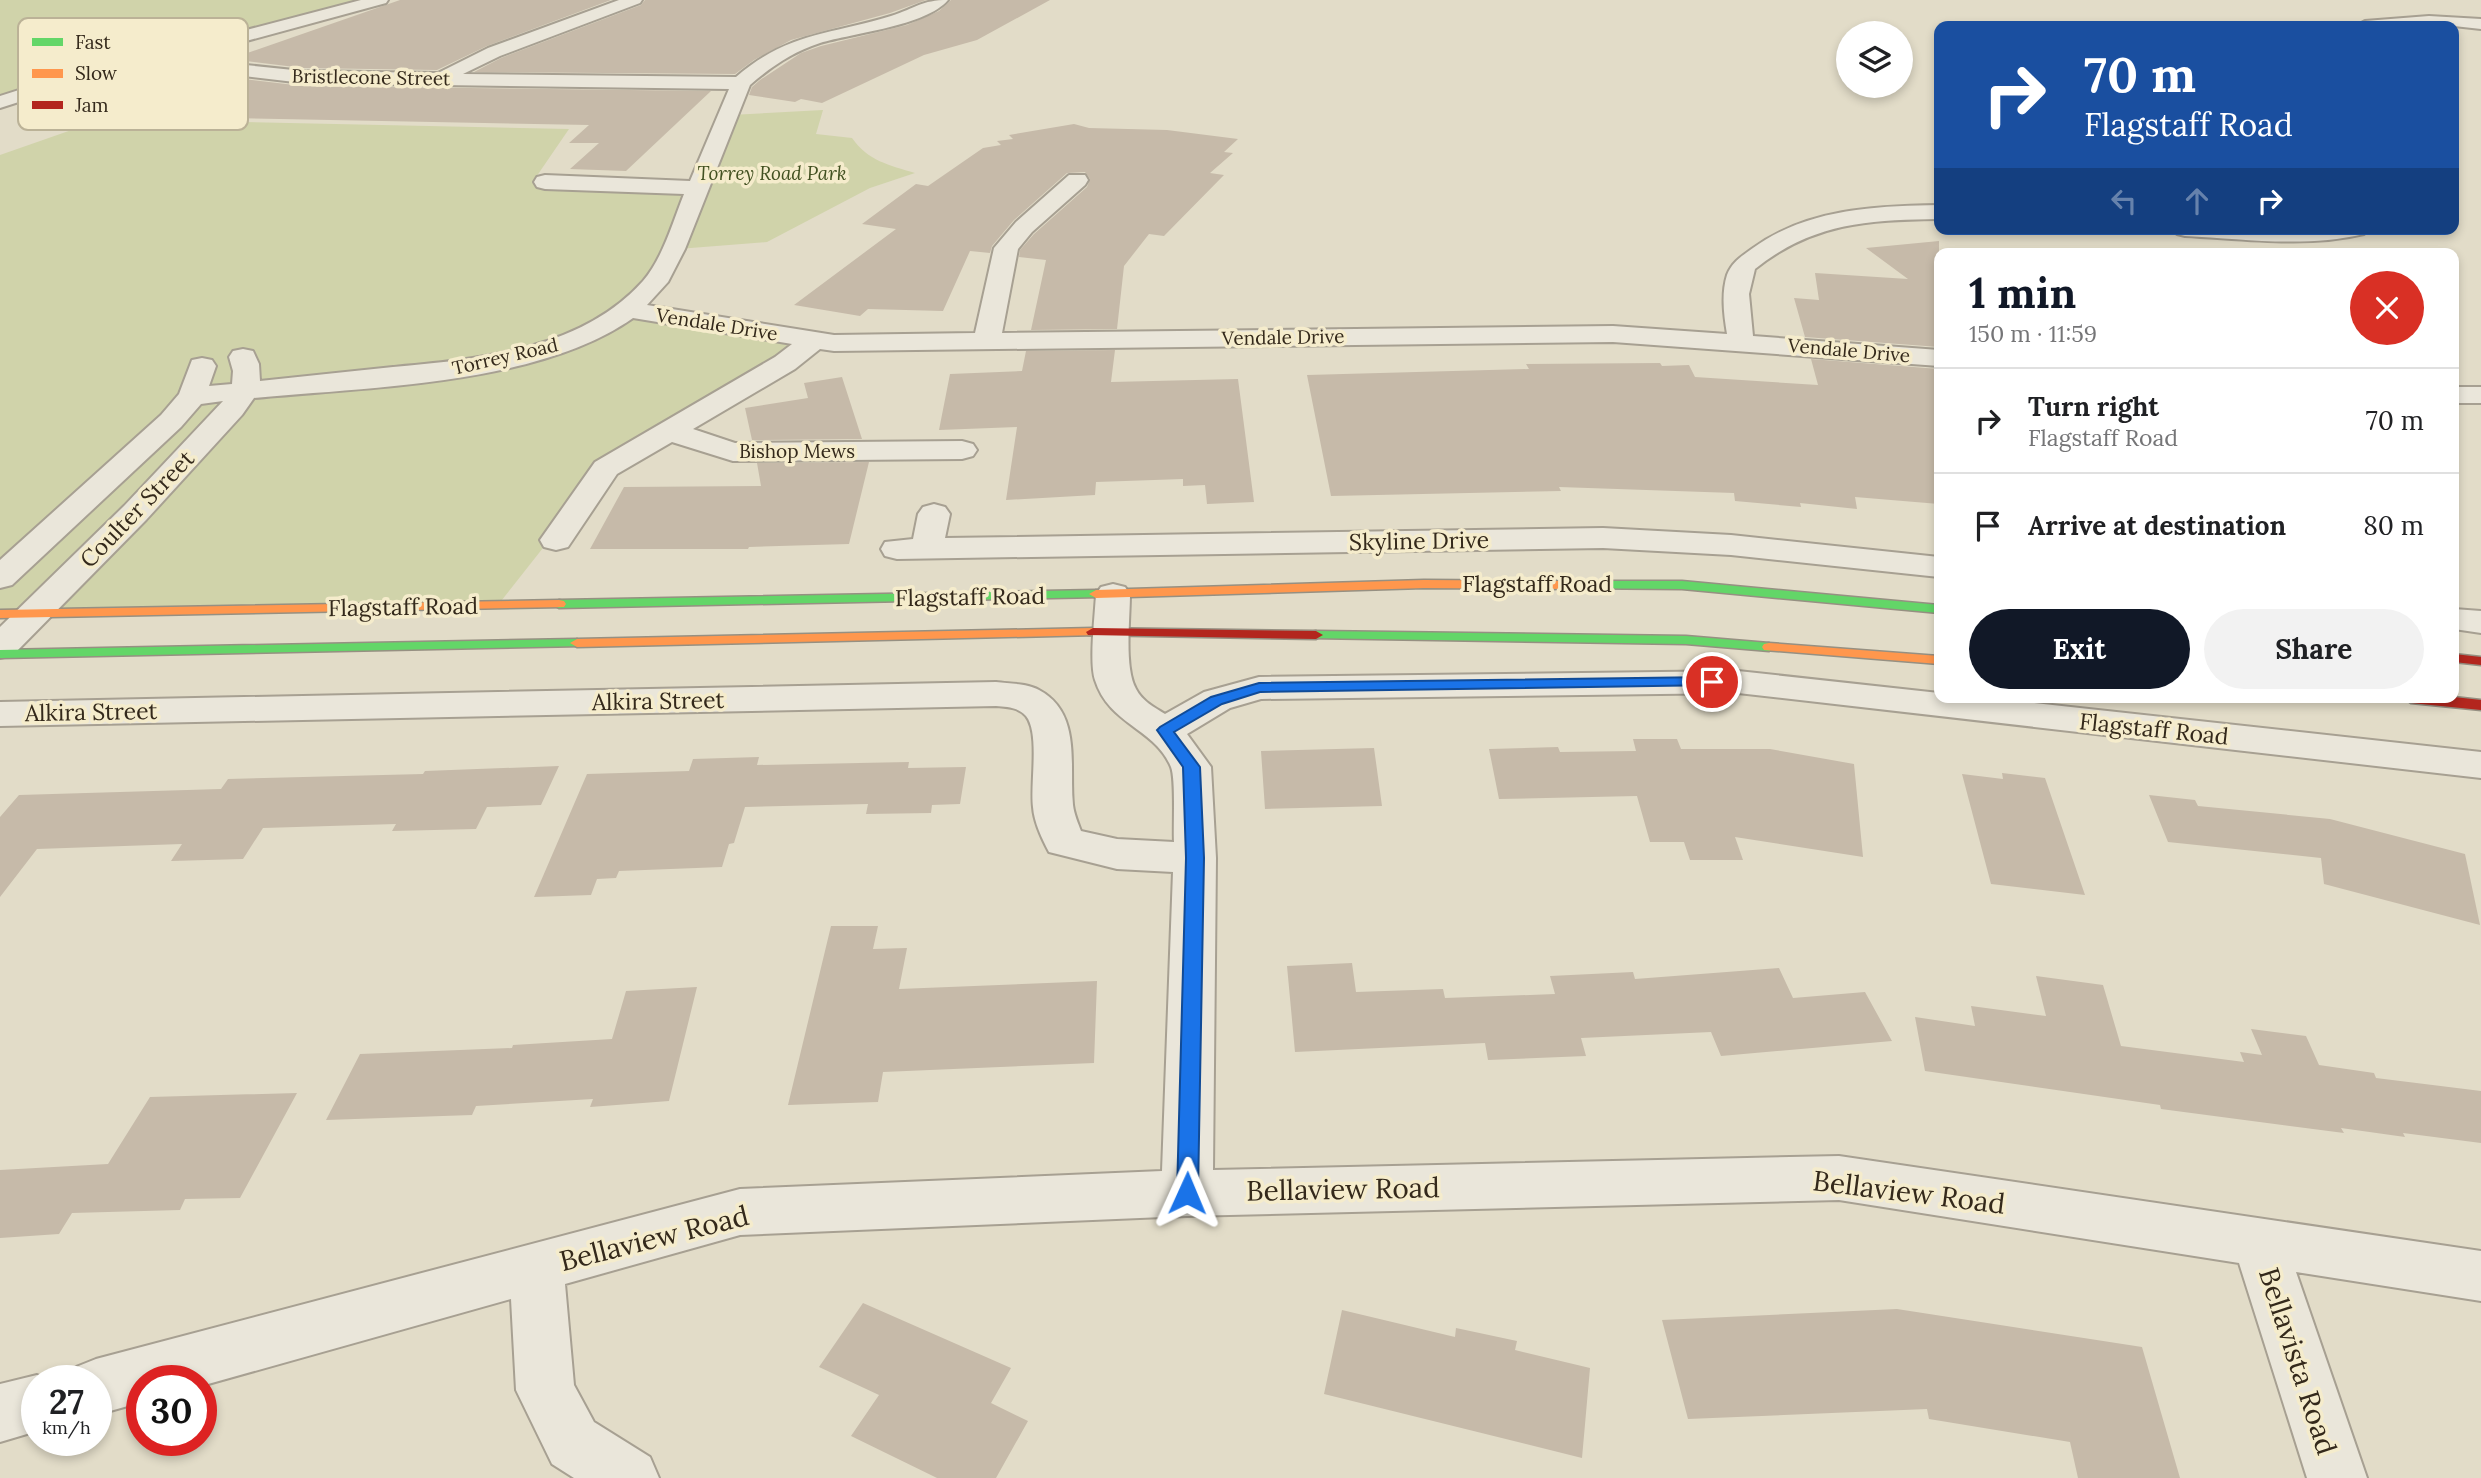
<!DOCTYPE html>
<html lang="en">
<head>
<meta charset="utf-8">
<style>
  :root { --surface:#fff; --page:#f2f2f2; --text:#202124; --muted:#757577; --line:#e0e0e0; --accent:#111827 }
  body { margin:0; font-family:Lora,serif; background:var(--page); color:var(--text); height:100vh; display:flex; flex-direction:column; font-size:26px; white-space:nowrap }
  * { box-sizing:border-box; margin:0 }
  p { font-size:23px; color:var(--muted) }
  .icon { flex:none; width:38px; height:38px; fill:none; stroke:currentColor; stroke-width:2; stroke-linecap:round; stroke-linejoin:round }
  .map { position:relative; flex:1; overflow:hidden }
  .drawer { position:absolute; left:1934px; top:248px; width:525px; height:455px; display:flex; flex-direction:column; background:var(--surface); border-radius:14px; box-shadow:0 4px 10px #0003 }
  .drawer>* { flex:none }
  .guide { position:absolute; left:1934px; top:21px; width:525px; height:214px; border-radius:14px; box-shadow:0 4px 10px #0003; background:#1a4fa0; color:#fff; overflow:hidden }
  .controls { position:absolute; left:1836px; top:21px; display:grid; gap:14px }
  .controls a { display:grid; place-items:center; width:77px; height:77px; border-radius:50%; background:var(--surface); box-shadow:0 4px 10px #0003; font-size:35px }
  .speed { position:absolute; left:21px; top:1365px; display:flex; gap:14px; font-size:35px; font-weight:700; text-align:center }
  .speed>* { display:grid; place-content:center; width:91px; height:91px; border-radius:50%; background:var(--surface); box-shadow:0 4px 10px #0003; line-height:1 }
  .speed small { font-size:18px; font-weight:400 }
  .speed .limit { border:10px solid #d22; background:#fff; color:#111 }
  .pin { position:absolute; display:grid; place-items:center; width:60px; height:60px; color:#fff; margin:-30px; border:4px solid #fff; border-radius:50%; box-shadow:0 2px 7px #0007 }
  .me { position:absolute; width:77px; margin:-38px; rotate:1deg; stroke-linejoin:round; filter:drop-shadow(0 0 5px #0008) }
  .turn { display:flex; align-items:center; gap:24px; height:147px; padding:0 35px; font-size:32px }
  .turn .icon { width:91px; height:91px; stroke-width:2.5 }
  .turn b { display:block; font-size:49px; line-height:60px }
  .lanes { display:flex; align-items:center; height:66px; padding:0 35px; background:#0003; justify-content:center; gap:35px; direction:ltr }
  .lanes .off { opacity:.35 }
  .round { display:grid; place-items:center; flex:none; width:74px; height:74px; border-radius:37px; background:var(--page) }
  .headline { display:flex; align-items:center; justify-content:space-between; height:119px; padding:0 35px }
  h1 { font-size:42px; font-weight:800; line-height:52px; color:var(--accent) }
  .primary-button { display:flex; gap:14px; margin-top:auto; padding:14px 35px }
  .primary-button a { flex:1; height:80px; border-radius:42px; background:var(--accent); color:#fff; font-size:28px; font-weight:800; line-height:80px; text-align:center }
  .primary-button a+a { background:var(--page); color:var(--text) }
  ul { padding:0; list-style:none }
  li { display:flex; align-items:center; gap:21px; height:105px; padding:0 35px; border-top:2px solid var(--line) }
  li div { flex:1 }
  li b { display:block; font-size:26px }
  li em { font-style:normal }
  .map>svg:first-child { display:block }
  .green { fill:#d0d3aa }
  .building { fill:#c6baa9 }
  .lines { fill:none; stroke-linecap:round; stroke-linejoin:round }
  .street-casing { stroke:#a7a092; stroke-width:4 }
  .fast-casing { stroke:#969082; stroke-width:3 }
  .slow-casing { stroke:#969082; stroke-width:3 }
  .jam-casing { stroke:#969082; stroke-width:3 }
  .street { fill:#eae6da; fill-rule:evenodd }
  .fast { fill:#63d668; fill-rule:evenodd }
  .slow { fill:#ff974d; fill-rule:evenodd }
  .jam { fill:#b3261e; fill-rule:evenodd }
  .route { fill:#1a73e8; stroke:#114b97; stroke-width:2 }
  .labels { text-anchor:middle; stroke-width:7; stroke-linejoin:round; paint-order:stroke }
  .far-street-label { font-size:19px; fill:#34291b; stroke:#f5eccc }
  .far-park-label { font-size:19px; font-style:italic; fill:#425121; stroke:#f5eccc }
  .street-label { font-size:23px; fill:#34291b; stroke:#f5eccc }
  .near-street-label { font-size:28px; fill:#34291b; stroke:#f5eccc }
  .key { fill:#f5eccc; stroke:#bbb297; stroke-width:2 }
  .key-label { font-size:19px; fill:#34291b }
</style>
</head>
<body>
<div class="map">
<svg width="2481" height="1478" viewBox="0 0 2481 1478">
  <rect width="100%" height="100%" fill="#e2dcc8"/>
  <!-- green -->
  <path class="green" d="M0,0H381L211,46L166,54L0,102Z
    M823,110L816,134L852,138C868,161 889,165 915,173L870,188L767,242L678,249L731,115Z
    M103,119L569,129L532,183L696,188L673,249L629,310L814,340L606,468L498,605L0,614V155Z"/>
  <!-- building -->
  <path class="building" d="M400,0H611L487,46L437,70L303,68L230,59Z
    M645,0H926L890,13L791,40L754,60L735,74L474,72L501,58L641,5Z
    M951,0H1050L977,40L924,55L822,103L801,99L795,102L749,95L752,87L760,80L801,53L821,46L907,25L939,11Z
    M203,69L236,78L303,86L711,91L626,171L570,169L599,143H569L589,125L175,117L103,105Z
    M1074,124L1089,128L1167,130L1238,139L1224,152L1233,153L1210,173L1224,175L1164,236L1149,234L1124,266L1117,329L1031,330L1046,260L1019,257L1020,250L1034,234L1087,187L1090,179L1085,172L1067,173L1014,220L992,246L990,253L970,251L943,311L868,309L860,316L794,305L896,229L862,224L916,184L928,186L983,148L1001,145L997,141L1013,139L1009,135Z
    M1939,241V347L1805,337L1794,298L1819,300L1815,273L1908,279L1866,248Z
    M1115,350L1111,382L1238,379L1254,502L1207,504L1205,485L1183,486V479L1096,482L1095,495L1006,500L1017,427L939,430L950,374L1022,371L1026,351Z
    M1811,359L1939,369V504L1855,497L1857,509L1800,503L1801,507L1735,501L1734,493L1559,487L1561,491L1331,496L1307,375L1529,369L1526,364L1660,363L1662,366L1689,365L1695,377L1818,385Z
    M842,377L862,439L752,440L745,408L808,398L804,383Z
    M757,463L869,462L849,544L749,547L748,549H590L624,487L761,486Z
    M1633,739H1677L1681,749H1770L1854,764L1863,857L1735,837L1743,860H1690L1684,842H1650L1637,796L1499,799L1489,749L1558,747L1560,752L1636,751Z
    M1374,748L1382,806L1265,809L1261,751Z
    M759,757L757,765L909,762L908,768L966,767L960,804L932,805L931,813L866,814L868,804L745,807L734,843L729,844L722,867L619,871L616,878L597,879L591,895L534,897L587,774L689,771L693,759Z
    M559,766L541,805L487,807L476,829L392,831L396,824L263,828L243,859L171,861L182,844L37,849L0,897V817L19,795L221,789L228,779L423,774L425,771Z
    M2002,773L2045,778L2085,895L1991,884L1962,774L2003,779Z
    M2149,795L2195,800L2198,806L2330,819L2465,854L2480,925L2324,884L2321,858L2168,842Z
    M831,926H878L873,949L907,948L899,989L1097,981L1094,1063L883,1072L878,1102L788,1105Z
    M1352,963L1356,992L1443,989L1445,998L1555,994L1550,976L1633,972L1635,979L1779,968L1793,998L1865,992L1892,1041L1721,1056L1711,1032L1581,1038L1586,1056L1488,1060L1485,1043L1295,1052L1287,966Z
    M2036,976L2103,985L2121,1046L2244,1062L2240,1052L2262,1055L2251,1029L2306,1036L2319,1065L2374,1073L2376,1078L2481,1091V1143L2403,1133L2405,1137L2341,1128L2344,1133L2161,1109L2160,1105L1925,1071L1915,1017L1975,1026L1971,1006L2046,1016Z
    M697,987L669,1101L590,1107L593,1099L476,1106L472,1115L326,1120L360,1054L512,1048L513,1045L612,1039L626,991Z
    M297,1093L240,1198L185,1199L180,1210L72,1213L59,1234L0,1238V1170L108,1164L150,1097Z
    M863,1303L1011,1368L991,1403L1028,1421L996,1478H937L851,1436L879,1395L819,1367Z
    M1897,1309L2142,1347L2180,1478H2078L2070,1442L1929,1419L1927,1409L1688,1419L1662,1320Z
    M1342,1310L1455,1337L1456,1328L1517,1341L1515,1350L1590,1368L1582,1458L1324,1394Z"/>
  <g class="lines">
    <defs>
      <path id="street" d="M361,0H388L386,3L239,43L208,55L236,64L303,71L438,73L488,48L619,0H642L640,3L500,56L463,74L736,77C788,32 830,35 891,16C916,8 921,0 948,0C926,26 853,33 820,43C792,52 771,67 750,85L685,249L668,282L647,305L834,335L975,333L994,248L1016,222L1069,175H1085L1088,180L1085,185L1032,232L1018,249L1002,333L1613,326L1727,334C1724,316 1721,294 1727,275C1732,262 1742,256 1753,248C1807,209 1874,206 1939,205V219C1868,220 1812,223 1755,269L1749,294L1753,336L1939,350V366L1613,342L834,351L820,349L795,369L693,429L735,443L962,441L973,444L977,450L973,456L962,459L733,461L672,442L617,474L568,547L556,550L544,547L540,540L595,462L775,357L792,344L633,318C538,385 368,387 254,398L242,415L146,520L13,655L0,658V627L124,506L223,401L201,404L181,427L12,585L0,588V560L161,415L179,394L192,360L202,358L212,360L216,366L209,386L232,384L233,371L229,357L233,351L243,349L253,351L259,364L260,381C304,376 348,372 393,367C480,359 581,350 643,281C663,258 673,221 684,194L545,189L537,187L534,182L537,177L545,175L690,181L729,89L303,83L236,75L204,67L189,58L137,64L0,108V96L129,55L196,47L227,35Z
        M2429,16L2481,19V29L2454,26H2356L2365,21Z
        M2174,229H2367L2364,234C2306,248 2244,239 2185,236L2177,234Z
        M2454,387H2481V403H2454Z
        M934,504L945,507L950,514L945,538L1603,528L1731,535L1939,557V577L1731,555L1603,548L897,559L885,556L881,549L885,542L913,539L918,514L923,507Z
        M1113,584L1125,587L1130,594C1130,619 1124,668 1136,689C1142,701 1154,707 1165,714L1204,692L1259,677L1738,671L1939,693V698H1989L2481,752V778L1738,693L1261,699L1230,708L1187,734L1211,767L1216,858L1213,1170L1839,1156L2481,1251V1301L2296,1272L2367,1478H2307L2239,1263L1839,1200L1187,1216L740,1235L565,1284L574,1385L594,1422L650,1457L659,1478H574L552,1464L516,1390L511,1299L201,1386V1381H142V1402L96,1415V1381H70L76,1367L96,1359L740,1189L1162,1171L1173,872L1117,869L1049,852C1042,839 1034,822 1033,807C1030,784 1040,733 1026,716C1018,707 1007,707 996,706L0,726V702L996,682C1010,684 1027,683 1039,690C1082,713 1069,765 1073,805C1074,814 1078,823 1081,831L1117,839L1174,842C1173,826 1176,780 1171,767C1155,728 1109,725 1095,680C1089,662 1095,615 1096,594L1101,587Z
        M2454,609L2481,611V633L2454,629Z
        M37,1375L52,1381H37V1431L0,1442V1384Z"/>
      <path id="fast" d="M1573,581H1682L1939,605V613L1682,589L1568,588L1566,585Z
        M1096,590L1103,594L1101,597L559,608L552,604L559,600Z
        M1316,631L1686,636L1769,643L1776,647L1769,651L1686,644L1311,638L1309,635L1311,632Z
        M577,639L584,643L582,646L0,658V650Z"/>
      <path id="slow" d="M1424,580L1573,581L1580,585L1573,589L1424,588L1096,598L1089,594L1096,590Z
        M559,600L564,601L566,604L564,607L0,618V610Z
        M1093,628L1100,632L1098,635L577,647L570,643L577,639Z
        M1769,643L1939,656V664L1764,650L1762,647L1764,644Z"/>
      <path id="jam" d="M1093,628L1316,631L1323,635L1316,639L1088,635L1086,632Z
        M2454,654L2481,657V665L2454,662Z
        M2454,697L2481,700V710L2411,703L2404,698Z"/>
    </defs>
    <!-- street casing -->
    <use href="#street" class="street-casing"/>
    <!-- fast casing -->
    <use href="#fast" class="fast-casing"/>
    <!-- slow casing -->
    <use href="#slow" class="slow-casing"/>
    <!-- jam casing -->
    <use href="#jam" class="jam-casing"/>
    <!-- street -->
    <use href="#street" class="street"/>
    <!-- fast -->
    <use href="#fast" class="fast"/>
    <!-- slow -->
    <use href="#slow" class="slow"/>
    <!-- jam -->
    <use href="#jam" class="jam"/>
  </g>
  <!-- route -->
  <path class="route" d="M1712,677L1719,682L1717,685L1260,692L1222,704L1174,732L1200,767L1204,858L1198,1193L1195,1199L1187,1202L1180,1199L1177,1193L1186,858L1183,767L1157,730L1160,727L1211,697L1259,683Z"/>
  <g class="labels">
    <!-- far-street labels -->
    <g class="far-street-label">
      <text transform="translate(371 77) rotate(1)" y="7">Bristlecone Street</text>
      <text transform="translate(717 324) rotate(9)" y="7">Vendale Drive</text>
      <text transform="translate(1283 337) rotate(-1)" y="7">Vendale Drive</text>
      <text transform="translate(1849 350) rotate(5)" y="7">Vendale Drive</text>
      <text transform="translate(505 356) rotate(-13)" y="7">Torrey Road</text>
      <text x="797" y="458">Bishop Mews</text>
    </g>
    <!-- far-park labels -->
    <g class="far-park-label">
      <text x="772" y="180">Torrey Road Park</text>
    </g>
    <!-- street labels -->
    <g class="street-label">
      <text transform="translate(137 509) rotate(-46)" y="8">Coulter Street</text>
      <text transform="translate(1419 541) rotate(-1)" y="8">Skyline Drive</text>
      <text x="1537" y="592">Flagstaff Road</text>
      <text transform="translate(970 597) rotate(-1)" y="8">Flagstaff Road</text>
      <text transform="translate(403 607) rotate(-1)" y="8">Flagstaff Road</text>
      <text transform="translate(658 701) rotate(-1)" y="8">Alkira Street</text>
      <text transform="translate(91 712) rotate(-1)" y="8">Alkira Street</text>
      <text transform="translate(2154 729) rotate(6)" y="8">Flagstaff Road</text>
    </g>
    <!-- near-street labels -->
    <g class="near-street-label">
      <text transform="translate(1343 1189) rotate(-1)" y="10">Bellaview Road</text>
      <text transform="translate(1909 1192) rotate(7)" y="10">Bellaview Road</text>
      <text transform="translate(654 1238) rotate(-14)" y="10">Bellaview Road</text>
      <text transform="translate(2298 1361) rotate(72)" y="10">Bellavista Road</text>
    </g>
  </g>
  <!-- legend -->
  <rect x="18" y="18" width="230" height="112" rx="10" class="key"/>
  <rect x="32" y="38" width="31" height="8" fill="#63d668"/>
  <rect x="32" y="69" width="31" height="9" fill="#ff974d"/>
  <rect x="32" y="101" width="31" height="8" fill="#b3261e"/>
  <g class="key-label">
    <text x="75" y="49">Fast</text>
    <text x="75" y="80">Slow</text>
    <text x="75" y="112">Jam</text>
  </g>
</svg>
<div class="controls">
<a><svg class="icon" aria-label="layers" viewBox="0 0 24 24"><path d="M12 4l9 5-9 5-9-5zM3 14l9 5 9-5"/></svg></a>
</div>
<div class="speed"><div>27<small>km/h</small></div><div class="limit">30</div></div>
<div class="pin" style="left:1712px;top:682px;background:#d93025"><svg class="icon" aria-label="arrive" viewBox="0 0 24 24"><path d="M6 21V4h12l-3 4 3 4H6"/></svg></div>
<svg class="me" style="left:1187px;top:1193px" viewBox="-20 -20 40 40"><path d="M0-17L14 15 0 8-14 15z" fill="#1a73e8" stroke="#fff" stroke-width="4"/></svg>
<div class="guide">
<div class="turn"><svg class="icon" aria-label="right" viewBox="0 0 24 24"><path d="M7 20v-9h11M14 6l5 5-5 5"/></svg><div><b>70 m</b>Flagstaff Road</div></div>
<div class="lanes"><svg class="icon off" aria-label="left" viewBox="0 0 24 24"><path d="M17 20v-9H6M10 6l-5 5 5 5"/></svg><svg class="icon off" aria-label="ahead" viewBox="0 0 24 24"><path d="M12 20V5M6 11l6-6 6 6"/></svg><svg class="icon" aria-label="right" viewBox="0 0 24 24"><path d="M7 20v-9h11M14 6l5 5-5 5"/></svg></div>
</div>
<section class="drawer">
<div class="headline"><div><h1>1 min</h1><p>150 m · 11:59</p></div><a class="round" style="background:#d93025;color:#fff"><svg class="icon" aria-label="close" viewBox="0 0 24 24"><path d="M6 6l12 12M18 6L6 18"/></svg></a></div>
<ul>
<li><svg class="icon" aria-label="right" viewBox="0 0 24 24"><path d="M7 20v-9h11M14 6l5 5-5 5"/></svg><div><b>Turn right</b><p>Flagstaff Road</p></div><em>70 m</em></li>
<li><svg class="icon" aria-label="arrive" viewBox="0 0 24 24"><path d="M6 21V4h12l-3 4 3 4H6"/></svg><div><b>Arrive at destination</b></div><em>80 m</em></li>
</ul>
<div class="primary-button"><a>Exit</a><a>Share</a></div>
</section>
</div>
</body>
</html>
